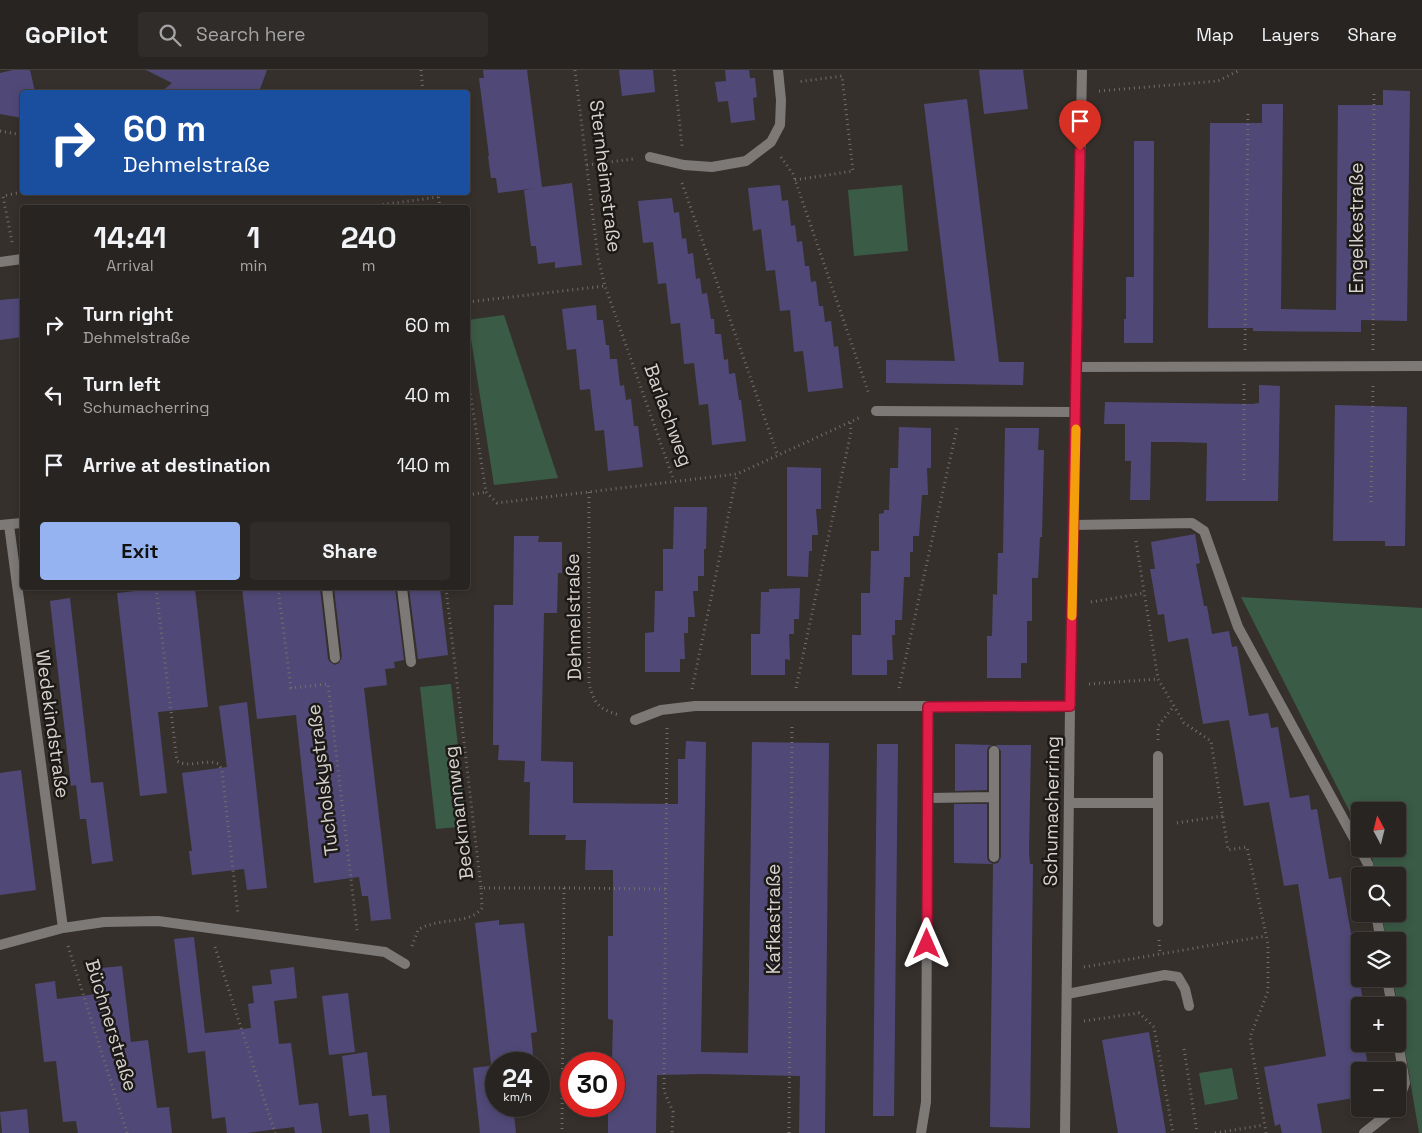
<!DOCTYPE html>
<html lang="en">
<head>
<meta charset="utf-8">
<style>
  :root { --surface:#282421; --page:#302c2a; --text:#f1f3f6; --muted:#a5a4a5; --line:#44413f; --accent:#95b2f1 }
  body { margin:0; font-family:"Space Grotesk",sans-serif; background:var(--page); color:var(--text); height:100vh; display:flex; flex-direction:column; font-size:19px; white-space:nowrap }
  * { box-sizing:border-box; margin:0 }
  p { font-size:16px; color:var(--muted) }
  .icon { flex:none; width:28px; height:28px; fill:none; stroke:currentColor; stroke-width:2; stroke-linecap:round; stroke-linejoin:round }
  .map { position:relative; flex:1; overflow:hidden }
  .sheet { position:absolute; left:20px; top:135px; width:450px; height:385px; display:flex; flex-direction:column; background:var(--surface); border-radius:5px; box-shadow:0 2px 8px #0003,0 0 0 1px var(--line) }
  .sheet>* { flex:none }
  .top-card { position:absolute; left:20px; top:20px; width:450px; height:105px; border-radius:5px; box-shadow:0 2px 8px #0003,0 0 0 1px var(--line); background:#1a4fa0; color:#fff; overflow:hidden }
  .needle { width:32px; rotate:353deg }
  .fabs { position:absolute; left:1351px; top:732px; display:grid; gap:10px }
  .fabs a { display:grid; place-items:center; width:55px; height:55px; border-radius:5px; background:var(--surface); box-shadow:0 2px 8px #0003,0 0 0 1px var(--line); font-size:25px }
  .speed { position:absolute; left:485px; top:982px; display:flex; gap:10px; font-size:25px; font-weight:700; text-align:center }
  .speed>* { display:grid; place-content:center; width:65px; height:65px; border-radius:50%; background:var(--surface); box-shadow:0 2px 8px #0003,0 0 0 1px var(--line); line-height:1 }
  .speed small { font-size:12px; font-weight:400 }
  .speed .limit { border:8px solid #d22; background:#fff; color:#111 }
  .pin { position:absolute; display:grid; place-items:center; width:42px; height:42px; color:#fff; margin:-51px -21px; border-radius:50% 50% 50% 0; rotate:-45deg; box-shadow:0 0 5px #0007 }
  .pin .icon { rotate:45deg }
  .me { position:absolute; width:55px; margin:-28px; rotate:0deg; stroke-linejoin:round; filter:drop-shadow(0 0 4px #0008) }
  .turn { display:flex; align-items:center; gap:18px; height:105px; padding:0 20px; font-size:22px }
  .turn .icon { width:65px; height:65px; stroke-width:2.5 }
  .turn b { display:block; font-size:35px; line-height:42px }
  .eta { display:flex; justify-content:space-evenly; align-items:center; height:85px; text-align:center }
  .eta b { font-size:30px; font-weight:600; line-height:35px }
  .action { display:flex; gap:10px; margin-top:auto; padding:10px 20px }
  .action a { flex:1; height:58px; border-radius:5px; background:var(--accent); color:#111; font-size:20px; font-weight:600; line-height:58px; text-align:center }
  .action a+a { background:var(--page); color:var(--text) }
  ul { padding:0; list-style:none }
  li { display:flex; align-items:center; gap:15px; height:70px; padding:0 20px }
  li div { flex:1 }
  li b { display:block; font-size:19px }
  li em { font-style:normal }
  header { display:flex; align-items:center; gap:30px; box-sizing:border-box; height:70px; padding:0 25px; background:var(--surface); border-bottom:1px solid var(--line) }
  header strong { font-size:24px }
  nav { display:flex; gap:28px; margin-inline-start:auto; font-size:18px }
  .search { width:350px; height:45px; background:var(--page); display:flex; align-items:center; gap:12px; box-sizing:border-box; padding:0 18px; border-radius:5px; color:var(--muted); font-size:19px }
  .map>svg:first-child { display:block }
  .green { fill:#3a5b46 }
  .building { fill:#504977 }
  .lines { fill:none; stroke-linecap:round; stroke-linejoin:round }
  .path { stroke:#736e6b; stroke-width:3; stroke-dasharray:1 4; stroke-linecap:butt }
  .service { stroke:#7d7977; stroke-width:10 }
  .minor { stroke:#7d7977; stroke-width:10 }
  .route-casing { stroke:#92132f; stroke-width:12 }
  .route { stroke:#e11d48; stroke-width:9 }
  .slow { stroke:#f59e0b; stroke-width:9 }
  .labels { text-anchor:middle; stroke-width:5; stroke-linejoin:round; paint-order:stroke }
  .street-label { font-size:19px; fill:#d5d1ce; stroke:#1c1917 }
</style>
</head>
<body>
<header>
<strong>GoPilot</strong>
<div class="search"><svg class="icon" aria-label="search" viewBox="0 0 24 24"><circle cx="10" cy="10" r="6"/><path d="M15 15l6 6"/></svg>Search here</div>
<nav><a>Map</a><a>Layers</a><a>Share</a></nav>
</header>
<div class="map">
<svg width="1422" height="1063" viewBox="0 0 1422 1063">
  <rect width="100%" height="100%" fill="#36302c"/>
  <!-- green -->
  <path class="green" d="M902,115L908,181L854,186L848,120Z
    M504,245L558,408L494,415L468,250Z
    M1241,527L1422,538V1063H1419L1393,909H1398V871H1386L1382,844H1398V806H1375L1372,785L1368,779H1398V741H1360V762Z
    M451,614L467,756L436,759L420,617Z
    M1232,998L1238,1029L1205,1035L1199,1003Z"/>
  <!-- building -->
  <path class="building" d="M13,0H30L35,22H22V48L0,44V3Z
    M146,0H267L259,22H161L172,13Z
    M483,0H527L542,117L572,113L582,195L555,198V192L538,194L536,176H531L524,120L536,118L498,123L496,108H491L488,86H489L479,8H484Z
    M619,0H653L655,22L622,26Z
    M725,0H749L750,8H755L757,27L753,28L755,50L731,53L728,31L718,32L715,12L726,11Z
    M979,0H1023L1028,39L984,44Z
    M1383,20L1410,21L1407,251L1361,250V262L1253,261V258H1208L1210,53H1262V34H1283L1281,239L1336,240L1338,35H1383Z
    M967,29L999,292H1024L1023,315L886,313V290L955,291L924,34Z
    M1134,71H1154L1153,273H1124V249H1126V207H1134Z
    M780,115L782,131L788,130L791,156L795,155L797,172L802,171L805,196H809L811,212L816,211L819,236H823L825,252L831,251L834,277L838,276L843,318L808,322L803,281L794,282L790,240L780,241L775,200L766,201L761,159L753,161L748,118Z
    M672,128L674,143L679,142L682,169L686,168L688,184L693,183L696,209L700,208L702,224L707,223L711,249H714L715,264H721L724,290L728,289L729,304L735,303L739,330H741L746,371L712,375L708,334L699,335L694,293L684,294L680,253L671,254L666,213L658,214L653,172L643,173L638,131Z
    M22,228V267L0,270V230Z
    M596,235L597,250H603L606,275H609L610,289H617L620,316L624,315L626,330L631,329L634,356H638L643,397L608,401L604,360L595,361L590,319L580,320L576,279L567,280L562,239Z
    M1259,315L1280,316L1278,431H1206L1207,373L1179,372H1151L1150,430H1130L1131,391H1125V354H1104L1105,332L1252,334L1259,333Z
    M1335,335L1407,337L1405,476H1385V471H1333Z
    M899,357L931,358V398H927L928,425H922L919,466H913V482H910V507H904L902,550H895V565H892L893,590H887V605H852V565H861V523H870L871,481H879V444L884,443V440H889L890,398H898Z
    M1005,358H1039L1038,380H1044L1042,467H1040L1038,508H1032V551H1027V593H1021V608H987V566H992L993,524L997,525L998,483H1003Z
    M787,397L821,398V439H816L818,465H812V481H809L808,507L787,506Z
    M674,437H707L706,479H704V506H698V521H693L695,547H688V563H684L685,589H680V602H645V563L654,562L655,521H663V479H673Z
    M1195,464L1200,493L1196,494L1204,536H1207L1212,564L1229,561L1232,577L1237,576L1249,646L1268,643L1271,658L1278,657L1290,728L1309,725L1311,740L1317,739L1329,809L1341,807L1364,936H1358L1360,948V974H1364L1369,1001H1360V1027L1317,1034L1322,1063H1282L1280,1054L1275,1056L1264,997L1326,986L1298,814L1284,816L1269,732L1244,736L1229,650L1203,654L1188,568L1168,572L1164,544L1158,545L1150,499H1155L1151,472Z
    M514,466H539L538,472H562V503H558L557,543H544L541,691L573,692V733L678,734V689H685L686,671L706,672L701,982L748,983L752,672L829,673L825,1063H799L800,1006L705,1004L657,1005L656,1063H608V1036H614V1033H616L617,991H612L613,950L608,949V866H613V800H585L586,770H565L566,765H529L530,712H524L525,691L498,690L499,675H493L494,535H513Z
    M163,518H195L208,637L158,642L167,723L140,726L117,523Z
    M242,518H320L328,589L330,592L335,595L339,593L342,587L334,518H395L404,590L394,592L395,598L385,599L387,615L364,618L391,849L371,851L368,826H362L359,807L314,813L296,645L257,649Z
    M409,518H440L448,585L418,589Z
    M800,518L799,549H794V564H789L790,590L785,589V605H751V564H760L761,522H769V519Z
    M70,528L91,713L103,712L113,791L92,794L86,749H80L76,715L71,716L50,531Z
    M247,632L267,818L247,820L244,799L192,805L189,781H192L182,703L227,697L219,636Z
    M877,674H898L894,1046H873Z
    M955,674L992,675L988,677L987,681V720L955,721Z
    M996,675H1031L1029,782L1030,794H1033L1030,1058L990,1057L993,794L998,793L1001,787V681Z
    M21,700L36,820L0,825V703Z
    M954,734H987V787L988,791L993,794L954,793Z
    M499,850V855L524,853L537,962L531,963L534,994H491L475,853Z
    M194,867L205,963L251,958L248,934L254,933L252,916L272,914L270,900L294,897L297,928L274,931L279,974L291,973L299,1035L318,1033L322,1063H295L294,1057L247,1063H227L225,1047L212,1049L205,981L188,983L174,869Z
    M122,896L131,972L148,970L157,1038L169,1037L172,1063H78L76,1051L63,1052L56,991L44,992L35,914L55,911L57,929L97,924L96,918L103,917L101,898Z
    M348,923L355,982L329,985L322,926Z
    M1149,962L1166,1063H1118L1102,970Z
    M367,982L372,1026L386,1025L390,1063H370L368,1044L349,1046L342,986Z
    M496,995V1036H513L516,1063H480L473,998Z
    M27,1039L29,1063H2L0,1042Z"/>
  <g class="lines">
    <!-- path -->
    <path class="path" d="M421,0L423,22
      M575,0L598,188L605,216L674,411
      M674,0L682,76
      M1099,21L1218,11L1240,0
      M0,61L22,65
      M781,87L793,104L869,324
      M587,95L633,89
      M795,110L853,101L842,6L797,12
      M682,113L778,386
      M438,122L440,138
      M358,138L438,127
      M12,172L3,126L22,122
      M468,232L605,216
      M1245,280L1248,43
      M1373,280L1374,20
      M468,309L486,422
      M1244,410V314
      M486,422L497,433L737,404L859,348
      M589,422V613C594,634 599,639 619,645
      M468,425L486,422
      M1371,432L1373,313
      M1136,471L1158,609L1184,653L1211,671L1228,780L1247,777L1268,874V921L1250,967L1266,1063
      M156,518L177,691C190,699 205,688 219,694L222,701L238,844
      M278,518L291,618L328,614L357,860
      M446,518L481,818H564L562,1063
      M1091,532L1145,523
      M1089,614L1158,609
      M796,618L851,362L850,352
      M899,618L957,358
      M692,619L737,404
      M667,658L664,1021L673,1042L672,1063
      M1158,670V656L1174,636
      M1177,753L1223,746
      M564,818L665,819
      M1159,870L1160,884
      M68,876L127,1063
      M412,876L418,860C421,858 425,856 429,855C445,849 471,853 482,838L481,818
      M215,877L275,1063
      M1084,897L1266,866
      M1084,951L1139,943L1154,957L1173,1063
      M1184,979L1197,1063
      M789,1063L792,654
      M1215,1063L1264,1055"/>
    <!-- service -->
    <path class="service" d="M1074,455L1192,453L1204,461L1238,557L1368,794L1370,806
      M327,518L335,588
      M402,518L411,592
      M1158,686V852
      M928,728L994,727
      M1069,733H1157
      M994,787V681
      M1376,844L1381,871
      M1387,909L1392,936
      M1067,924L1165,905L1178,907L1185,919L1189,936
      M1398,971L1405,1013L1398,1032
      M1364,1063L1394,1039"/>
    <!-- minor -->
    <path class="minor" d="M650,87L684,95L712,97L746,91L771,72L780,55L781,30L778,0
      M0,192L22,189
      M1077,297L1422,296
      M876,341L1076,342
      M0,455L22,453
      M9,455L63,858
      M635,650L661,640L695,636H1070
      M0,875L63,858L104,852L158,851L385,882L405,894
      M921,1063L926,1032L928,637
      M1065,1063L1070,636L1082,0"/>
  </g>
  <g class="lines">
    <defs>
      <path id="route" d="M927,874L928,637L1070,636L1080,81"/>
    </defs>
    <!-- route casing -->
    <use href="#route" class="route-casing"/>
    <!-- route -->
    <use href="#route" class="route"/>
    <!-- slow -->
    <path class="slow" d="M1072,546L1076,359"/>
  </g>
  <g class="labels">
    <!-- street labels -->
    <g class="street-label">
      <text transform="translate(606 106) rotate(83)" y="7">Sternheimstraße</text>
      <text transform="translate(1356 158) rotate(-90)" y="7">Engelkestraße</text>
      <text transform="translate(669 345) rotate(70)" y="7">Barlachweg</text>
      <text transform="translate(573 547) rotate(-91)" y="7">Dehmelstraße</text>
      <text transform="translate(53 654) rotate(82)" y="7">Wedekindstraße</text>
      <text transform="translate(322 710) rotate(-97)" y="7">Tucholskystraße</text>
      <text transform="translate(1051 741) rotate(-89)" y="7">Schumacherring</text>
      <text transform="translate(458 743) rotate(-97)" y="7">Beckmannweg</text>
      <text transform="translate(773 849) rotate(-90)" y="7">Kafkastraße</text>
      <text transform="translate(112 955) rotate(73)" y="7">Büchnerstraße</text>
    </g>
  </g>
</svg>
<div class="fabs">
<a><svg class="needle" viewBox="-14 -14 28 28"><path d="M0-13l5 13h-10z" fill="#e53935"/><path d="M0 13l5-13h-10z" fill="#a5a4a5"/></svg></a>
<a><svg class="icon" aria-label="search" viewBox="0 0 24 24"><circle cx="10" cy="10" r="6"/><path d="M15 15l6 6"/></svg></a>
<a><svg class="icon" aria-label="layers" viewBox="0 0 24 24"><path d="M12 4l9 5-9 5-9-5zM3 14l9 5 9-5"/></svg></a>
<a>+</a>
<a>−</a>
</div>
<div class="speed"><div>24<small>km/h</small></div><div class="limit">30</div></div>
<div class="pin" style="left:1080px;top:81px;background:#d93025"><svg class="icon" aria-label="arrive" viewBox="0 0 24 24"><path d="M6 21V4h12l-3 4 3 4H6"/></svg></div>
<svg class="me" style="left:927px;top:874px" viewBox="-20 -20 40 40"><path d="M0-17L14 15 0 8-14 15z" fill="#e11d48" stroke="#fff" stroke-width="4"/></svg>
<div class="top-card">
<div class="turn"><svg class="icon" aria-label="right" viewBox="0 0 24 24"><path d="M7 20v-9h11M14 6l5 5-5 5"/></svg><div><b>60 m</b>Dehmelstraße</div></div>
</div>
<section class="sheet">
<div class="eta">
<div><b>14:41</b><p>Arrival</p></div>
<div><b>1</b><p>min</p></div>
<div><b>240</b><p>m</p></div>
</div>
<ul>
<li><svg class="icon" aria-label="right" viewBox="0 0 24 24"><path d="M7 20v-9h11M14 6l5 5-5 5"/></svg><div><b>Turn right</b><p>Dehmelstraße</p></div><em>60 m</em></li>
<li><svg class="icon" aria-label="left" viewBox="0 0 24 24"><path d="M17 20v-9H6M10 6l-5 5 5 5"/></svg><div><b>Turn left</b><p>Schumacherring</p></div><em>40 m</em></li>
<li><svg class="icon" aria-label="arrive" viewBox="0 0 24 24"><path d="M6 21V4h12l-3 4 3 4H6"/></svg><div><b>Arrive at destination</b></div><em>140 m</em></li>
</ul>
<div class="action"><a>Exit</a><a>Share</a></div>
</section>
</div>
</body>
</html>
